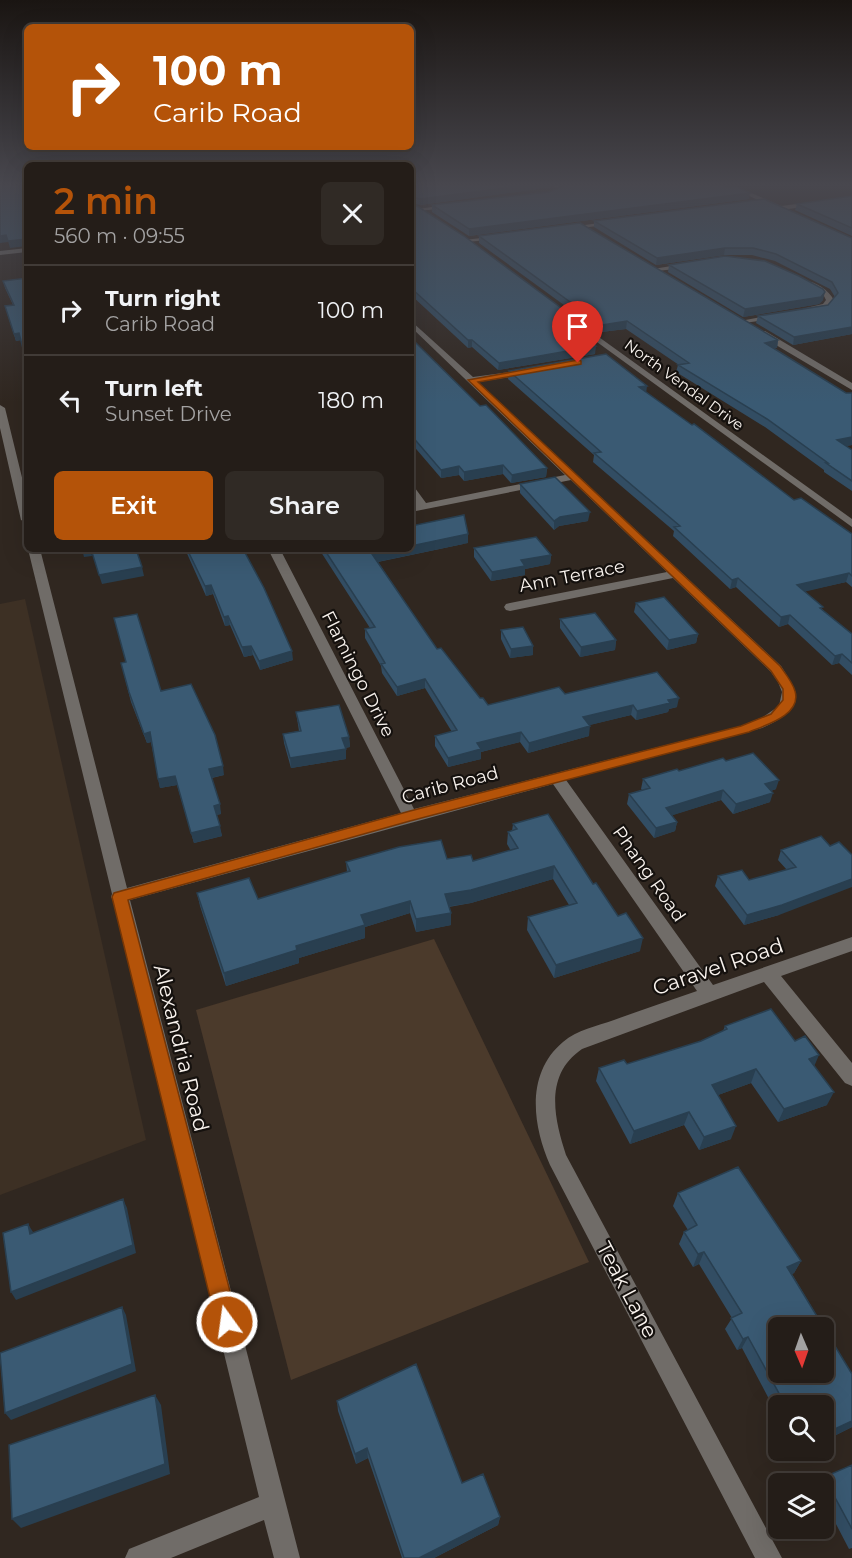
<!DOCTYPE html>
<html lang="en">
<head>
<meta charset="utf-8">
<style>
  :root { --surface:#241d18; --page:#302a25; --text:#f1f3f6; --muted:#a3a2a2; --line:#413b37; --accent:#b45309 }
  body { margin:0; font-family:Montserrat,sans-serif; background:var(--page); color:var(--text); height:100vh; display:flex; flex-direction:column; font-size:22px; white-space:nowrap }
  * { box-sizing:border-box; margin:0 }
  p { font-size:20px; color:var(--muted) }
  .icon { flex:none; width:33px; height:33px; fill:none; stroke:currentColor; stroke-width:2; stroke-linecap:round; stroke-linejoin:round }
  .map { position:relative; flex:1; overflow:hidden }
  .panel { position:absolute; left:24px; top:162px; width:390px; height:390px; display:flex; flex-direction:column; background:var(--surface); border-radius:9px; box-shadow:0 6px 24px #0002,0 0 0 2px var(--line) }
  .panel>* { flex:none }
  .banner { position:absolute; left:24px; top:24px; width:390px; height:126px; border-radius:9px; box-shadow:0 6px 24px #0002,0 0 0 2px var(--line); background:#b45309; color:#fff; overflow:hidden }
  .needle { width:39px; rotate:178deg }
  .tools { position:absolute; left:768px; top:1317px; display:grid; gap:12px }
  .tools a { display:grid; place-items:center; width:66px; height:66px; border-radius:9px; background:var(--surface); box-shadow:0 6px 24px #0002,0 0 0 2px var(--line); font-size:30px }
  .pin { position:absolute; display:grid; place-items:center; width:51px; height:51px; color:#fff; margin:-62px -26px; border-radius:50% 50% 50% 0; rotate:-45deg; box-shadow:0 0 6px #0007 }
  .pin .icon { rotate:45deg }
  .me { position:absolute; width:66px; margin:-33px; rotate:346deg; stroke-linejoin:round; filter:drop-shadow(0 0 4px #0008) }
  .turn { display:flex; align-items:center; gap:21px; height:126px; padding:0 30px; font-size:27px }
  .turn .icon { width:78px; height:78px; stroke-width:2.5 }
  .turn b { display:block; font-size:42px; line-height:51px }
  .round { display:grid; place-items:center; flex:none; width:63px; height:63px; border-radius:9px; background:var(--page) }
  .headline { display:flex; align-items:center; justify-content:space-between; height:102px; padding:0 30px }
  h1 { font-size:36px; font-weight:600; line-height:45px; color:var(--accent) }
  .action { display:flex; gap:12px; margin-top:auto; padding:12px 30px }
  .action a { flex:1; height:69px; border-radius:9px; background:var(--accent); color:#fff; font-size:24px; font-weight:600; line-height:69px; text-align:center }
  .action a+a { background:var(--page); color:var(--text) }
  ul { padding:0; list-style:none }
  li { display:flex; align-items:center; gap:18px; height:90px; padding:0 30px; border-top:2px solid var(--line) }
  li div { flex:1 }
  li b { display:block; font-size:22px }
  li em { font-style:normal }
  .map>svg:first-child { display:block }
  .built { fill:#3d3024 }
  .green { fill:#4b3a2b }
  .lines { fill:none; stroke-linecap:round; stroke-linejoin:round }
  .minor { fill:#706c68; fill-rule:evenodd }
  .wall { fill:#324d63 }
  .shaded-wall { fill:#293f50 }
  .building { fill:#3a5a73; stroke:#293f50; stroke-width:1.5; fill-rule:evenodd }
  .route { fill:#b45309; stroke:#753606; stroke-width:1.5 }
  .labels { text-anchor:middle; stroke-width:4.5; stroke-linejoin:round; paint-order:stroke }
  .far-street-label { font-size:15px; fill:#f9f3ee; stroke:#15110e }
  .street-label { font-size:18px; fill:#f9f3ee; stroke:#15110e }
  .near-street-label { font-size:21px; fill:#f9f3ee; stroke:#15110e }
</style>
</head>
<body>
<div class="map">
<svg width="852" height="1558" viewBox="0 0 852 1558">
  <rect width="100%" height="100%" fill="#302720"/>
  <!-- built -->
  <path class="built" d="M25,599L146,1140L0,1195V604Z"/>
  <!-- green -->
  <path class="green" d="M434,939L589,1262L291,1380L196,1010Z"/>
  <g class="lines">
    <!-- minor -->
    <path class="minor" d="M551,184H558L565,190L547,195V193L557,189Z
      M723,184H731L781,206L852,197V201L780,210Z
      M455,204L453,207L420,211L417,209Z
      M615,221L613,224L565,230L562,228Z
      M499,236L497,239L467,242L464,240Z
      M27,248V252L0,255V251Z
      M690,263L693,267L657,271L653,269Z
      M804,281C816,281 828,290 834,300L829,308L806,312V308L823,304L826,300L823,294L804,285Z
      M777,314L781,316L780,318L744,323L740,321Z
      M571,317L852,519V527L568,321V317Z
      M411,321L473,377L532,369L533,371L529,374L478,382L781,666C803,698 798,713 762,728L566,780L713,985L852,937V951L781,976L852,1063V1086L845,1083L764,982L582,1049C544,1075 554,1118 566,1155L782,1558H755L550,1165C532,1124 526,1073 563,1042C577,1030 597,1026 614,1020C641,1010 669,1001 697,991L553,784L130,900L300,1558H274L264,1520L171,1558H125L129,1549L259,1497L114,902L111,897L112,894L28,549H40L127,888L401,813L268,549H280L414,809L741,726L763,717L779,706L782,692L778,682L771,672L673,578L510,611L506,610L504,607L506,604L510,603L667,572L571,480L411,512V506L416,505L411,497V487L415,488L426,503L565,475L411,327Z
      M759,331H765L852,383V390L759,335Z
      M0,405L5,408L27,498V523L21,520L0,428Z"/>
  </g>
  <!-- wall -->
  <path class="wall" d="M411,184L552,187L420,205L411,203Z
    M561,184H720L749,199L469,236L432,212V205L549,192L563,186Z
    M852,196V236L795,210L797,204Z
    M411,205L587,335H582L595,354L498,370L472,347L468,348L411,295Z
    M594,221L852,238V334L793,345L756,323L758,316L828,305L835,297L830,289L775,261L752,255H724L656,265L594,227Z
    M479,236L778,340L777,348H774L846,393H852V445L846,446L852,450V491L824,472V470L765,427L676,372L678,365H679L626,329L601,332L479,243Z
    M669,265L823,300L819,304L743,317L668,272Z
    M27,278L21,340L16,341L7,313L13,305L5,288L3,281Z
    M411,338L480,406L547,468L546,477L511,483L503,474L464,481L459,475L441,478L411,443Z
    M509,371L646,392L794,500L852,534V587L846,582L805,591L823,610L852,634V675L839,663L832,665L788,624L779,627L736,587L730,589L673,536L674,531L593,462L594,455L508,379Z
    M520,484L588,521L559,526L554,530L520,493Z
    M468,543L378,562L437,649L480,698L488,705L565,694L677,707L669,709L668,712L636,720L631,715L589,725V736L528,753L520,742L481,752V759L448,767L435,746V736L452,732L425,688L397,696L382,673L381,666L365,638V629L370,628L319,549H411Z
    M474,548L551,555L550,564L525,569V575L491,581L474,557Z
    M185,549H243L293,660L260,670L253,655L244,657L230,625L225,626L213,594L206,596Z
    M636,603L698,634L696,643L667,650L634,612Z
    M560,619L616,640L615,650L580,657L560,628Z
    M501,630L533,646V655L510,658L501,639Z
    M121,663L161,691L224,775L212,778L221,814L216,815L222,836L194,843L177,785L160,788L151,742L147,743L131,702Z
    M296,712L349,737L350,747L345,748L346,759L291,768L284,743L283,734L299,731Z
    M726,761L776,789L771,791L770,802L733,814L721,800L672,815L677,822L675,831L654,838L627,804L629,794L642,790L641,789L643,779Z
    M513,824L593,884L640,951L554,978L527,930L528,917L569,905L553,879L471,903L449,907L451,913V925L416,932L410,913L365,927V938L299,958V963L226,986L200,906L197,893L258,899L347,872L346,862L447,859L473,861L511,851L507,844L508,832L512,831Z
    M821,836L779,915L744,925L715,886L718,876L749,880L787,870L778,860L781,850Z
    M725,1026L814,1066L827,1105L778,1122L751,1083L718,1095L731,1139L699,1150L684,1125L630,1144L596,1081L599,1068L627,1064L701,1041L723,1031Z
    M678,1193L801,1261L794,1273L792,1274L852,1374V1427L824,1441V1406H778V1416L742,1348L737,1350L725,1329L732,1318L699,1264L693,1267L679,1244L684,1232L688,1230L673,1206Z
    M337,1401L462,1483L500,1517L498,1525L434,1558H402L368,1458L356,1464L338,1411Z
    M852,1465V1548L849,1549L824,1501V1484H818L824,1477Z"/>
  <!-- shaded-wall -->
  <path class="shaded-wall" d="M534,184H552V187L420,205V199Z
    M750,193L749,199L469,236V229Z
    M6,235L8,242L0,243V236Z
    M27,239V246L10,248L8,241Z
    M725,248L724,255L656,265L657,258Z
    M825,292L823,300L819,304L743,317L745,309Z
    M627,321L626,329L601,332L602,325Z
    M587,327V335L573,337L574,329Z
    M852,327V334L793,345L794,337Z
    M19,333L21,340L16,341L14,334Z
    M468,340H472V347L468,348Z
    M778,340L777,348L764,350L765,343Z
    M596,346L595,354L498,370L499,363Z
    M647,386L646,394L639,387Z
    M852,437V445L835,448L837,440Z
    M503,465V474L464,481V472Z
    M459,466V475L441,478V470Z
    M547,468L546,477L511,483L512,475Z
    M590,512L588,521L559,526L554,530V521L560,517Z
    M468,534V543L372,563V554L396,549H411V546Z
    M82,549H91L92,556L84,557Z
    M551,555L550,564L525,569V575L491,581L492,572L521,560Z
    M142,567L144,576L102,584L99,575Z
    M849,573L846,582L795,594L797,585Z
    M738,578L736,587L730,589L732,580Z
    M211,585L213,594L206,596L205,586Z
    M790,615L788,624L779,627L781,617Z
    M228,616L230,625L225,626L224,617Z
    M698,634L696,643L667,650L669,640Z
    M616,640L615,650L580,657L581,647Z
    M251,646L253,655L244,657L242,647Z
    M533,646V655L510,658L511,649Z
    M292,651L293,660L260,670L259,661Z
    M842,654L839,663L832,665L835,656Z
    M425,679V688L397,696V687Z
    M679,698L677,707L669,709L668,712L636,720L637,711L668,700Z
    M633,705L631,715L582,727L583,717Z
    M590,726L589,736L528,753L529,743Z
    M150,732L152,742L147,743L144,734Z
    M521,732L520,742L481,752V759L448,767V758L477,743Z
    M349,737L350,747L343,748L342,738Z
    M346,749V759L291,768L290,758Z
    M223,766L224,775L210,778L209,769Z
    M175,776L177,785L160,788L158,779Z
    M779,780L776,789L762,794L765,784Z
    M723,790L721,800L664,818L666,808Z
    M773,793L770,802L733,814L736,804Z
    M220,804L221,814L215,815L214,806Z
    M677,822L675,831L654,838L656,828Z
    M220,826L222,836L194,843L191,833Z
    M554,866L553,879L471,903L445,907V894Z
    M852,879V887L779,915L744,925L747,915Z
    M410,901V913L365,927V938L299,958V963L226,986L224,973L296,946L361,915Z
    M451,913V925L416,932V919Z
    M643,938L640,951L554,978L556,965Z
    M819,1055L813,1069L809,1059Z
    M756,1069L751,1083L707,1099L712,1085Z
    M834,1092L827,1105L778,1122L784,1109Z
    M689,1112L684,1125L630,1144L634,1131Z
    M736,1126L731,1139L699,1150L704,1137Z
    M123,1199L127,1208L136,1253L16,1300L11,1292Z
    M28,1224L33,1232L30,1234Z
    M704,1252L699,1264L693,1267L698,1254Z
    M801,1261L794,1273L781,1279L787,1267Z
    M122,1307L126,1315L136,1371L11,1420L5,1413Z
    M748,1337L742,1348L737,1350L743,1339Z
    M155,1395L161,1405L170,1474L21,1528L12,1519Z
    M852,1421V1427L824,1441V1434Z
    M367,1448L368,1458L356,1464L355,1454Z
    M500,1517L498,1525L434,1558H419Z"/>
  <!-- building -->
  <path class="building" d="M0,184H22L27,187V239L8,241L6,235L0,236Z
    M411,184H534L420,199L411,197Z
    M567,184H720L727,187L736,186L750,193L469,229L432,205L549,192Z
    M852,196V228L797,204Z
    M764,199L852,238V327L794,337L758,316L828,305L838,293L832,282L776,254L753,248H725L657,258L594,221Z
    M411,205L417,206L464,236L587,327L574,329L596,346L499,363L472,340H468L411,288Z
    M580,223L778,340L765,343L846,393H852V437L837,440L852,450V481L826,463H828L767,419L678,365L689,363L627,321L602,325L479,236Z
    M725,256L765,261L799,276L823,289L825,292L821,297L745,309L669,265Z
    M27,278V364L19,333L14,334L5,306L14,305L3,281Z
    M411,338L480,406L486,405L547,468L512,475L503,465L464,472L459,466L441,470L411,435Z
    M606,354L647,386L639,387L692,425L694,424L794,500L801,498L852,534V576L849,573L797,585L823,607L820,608L852,634V663L842,654L835,656L790,615L781,617L738,578L732,580L674,527L680,526L594,453L601,452L509,371Z
    M555,477L590,512L560,517L554,521L520,484Z
    M464,515L468,534L411,546V526Z
    M536,537L551,555L521,560L525,566L492,572L474,548Z
    M91,549H136L142,567L99,575Z
    M187,549H243L264,588L292,651L259,661L251,646L242,647L228,616L224,617L211,585L205,586Z
    M324,549H396L372,554L437,649L441,648L480,698H483L488,705L559,687L565,694L657,672L679,698L668,700L670,703L637,711L633,705L583,717L590,726L529,743L521,732L477,743L481,749L448,758L435,736L457,730L425,679L397,687L381,664L385,663L365,629L375,627Z
    M664,597L698,634L669,640L636,603Z
    M595,613L616,640L581,647L560,619Z
    M137,614L161,691L191,684L215,735L223,766L209,769L220,804L214,806L220,826L191,833L175,776L158,779L150,732L144,734L129,692L121,663L126,662L114,618Z
    M523,627L533,646L511,649L501,630Z
    M339,705L349,737L342,738L346,749L290,758L283,734L301,731L296,712Z
    M753,753L779,780L765,784L773,793L736,804L723,790L666,808L677,822L656,828L629,794L650,788L643,779L677,769L679,771L723,758L726,761Z
    M548,814L593,884L596,883L618,916L626,913L643,938L556,965L528,917L577,903L554,866L471,890L445,894L451,913L416,919L410,901L361,915L365,925L296,946L297,950L224,973L197,893L249,878L258,899L350,871L346,862L399,847L441,840L447,859L471,855L473,861L518,848L508,832L517,829L513,824Z
    M821,836L830,846L839,842L852,855V879L782,905L747,915L718,876L742,870L749,880L796,867L781,850Z
    M771,1009L795,1041L805,1036L819,1055L809,1059L834,1092L784,1109L756,1069L712,1085L736,1126L704,1137L689,1112L634,1131L599,1068L624,1060L627,1064L701,1041L727,1029L725,1026Z
    M738,1167L801,1261L787,1267L852,1374V1421L824,1434V1406H786L748,1337L743,1339L731,1318L742,1313L704,1252L698,1254L684,1232L697,1225L678,1193ZM778,1328H824V1372H778Z
    M123,1199L133,1245L11,1292L3,1233L28,1224L30,1234Z
    M122,1307L132,1364L5,1413L0,1353Z
    M416,1364L462,1483L483,1474L500,1517L419,1558H404L367,1448L355,1454L337,1401Z
    M155,1395L165,1464L12,1519L9,1445Z
    M852,1465V1529L824,1477Z"/>
  <!-- sky -->
  <linearGradient id="sky" x2="0" y2="1"><stop stop-color="#1a1512"/><stop offset="0.46" stop-color="#48474e"/><stop offset="1" stop-color="#48474e" stop-opacity="0"/></linearGradient>
  <rect width="852" height="402" fill="url(#sky)"/>
  <!-- route -->
  <path class="route" d="M578,360L581,361V364L478,382L780,666C785,673 793,683 795,691C802,715 766,725 749,732L410,821L128,900L238,1322L234,1329L227,1332L219,1329L216,1322L112,897L114,893L410,811L741,726L771,714L783,700V689L771,671L468,380Z"/>
  <g class="labels">
    <!-- far-street labels -->
    <g class="far-street-label">
      <text transform="translate(684 385) rotate(36)" y="5">North Vendal Drive</text>
    </g>
    <!-- street labels -->
    <g class="street-label">
      <text transform="translate(572 576) rotate(-11)" y="6">Ann Terrace</text>
      <text transform="translate(358 674) rotate(63)" y="6">Flamingo Drive</text>
      <text transform="translate(450 785) rotate(-15)" y="6">Carib Road</text>
      <text transform="translate(649 874) rotate(55)" y="6">Phang Road</text>
    </g>
    <!-- near-street labels -->
    <g class="near-street-label">
      <text transform="translate(718 967) rotate(-19)" y="7">Caravel Road</text>
      <text transform="translate(181 1048) rotate(76)" y="7">Alexandria Road</text>
      <text transform="translate(627 1290) rotate(62)" y="7">Teak Lane</text>
    </g>
  </g>
</svg>
<div class="tools">
<a><svg class="needle" viewBox="-14 -14 28 28"><path d="M0-13l5 13h-10z" fill="#e53935"/><path d="M0 13l5-13h-10z" fill="#a3a2a2"/></svg></a>
<a><svg class="icon" aria-label="search" viewBox="0 0 24 24"><circle cx="10" cy="10" r="6"/><path d="M15 15l6 6"/></svg></a>
<a><svg class="icon" aria-label="layers" viewBox="0 0 24 24"><path d="M12 4l9 5-9 5-9-5zM3 14l9 5 9-5"/></svg></a>
</div>
<div class="pin" style="left:578px;top:363px;background:#d93025"><svg class="icon" aria-label="arrive" viewBox="0 0 24 24"><path d="M6 21V4h12l-3 4 3 4H6"/></svg></div>
<svg class="me" style="left:227px;top:1322px" viewBox="-20 -20 40 40"><circle r="17" fill="#b45309" stroke="#fff" stroke-width="3"/><path d="M0-11L8 9 0 5-8 9z" fill="#fff"/></svg>
<div class="banner">
<div class="turn"><svg class="icon" aria-label="right" viewBox="0 0 24 24"><path d="M7 20v-9h11M14 6l5 5-5 5"/></svg><div><b>100 m</b>Carib Road</div></div>
</div>
<section class="panel">
<div class="headline"><div><h1>2 min</h1><p>560 m · 09:55</p></div><a class="round"><svg class="icon" aria-label="close" viewBox="0 0 24 24"><path d="M6 6l12 12M18 6L6 18"/></svg></a></div>
<ul>
<li><svg class="icon" aria-label="right" viewBox="0 0 24 24"><path d="M7 20v-9h11M14 6l5 5-5 5"/></svg><div><b>Turn right</b><p>Carib Road</p></div><em>100 m</em></li>
<li><svg class="icon" aria-label="left" viewBox="0 0 24 24"><path d="M17 20v-9H6M10 6l-5 5 5 5"/></svg><div><b>Turn left</b><p>Sunset Drive</p></div><em>180 m</em></li>
</ul>
<div class="action"><a>Exit</a><a>Share</a></div>
</section>
</div>
</body>
</html>
